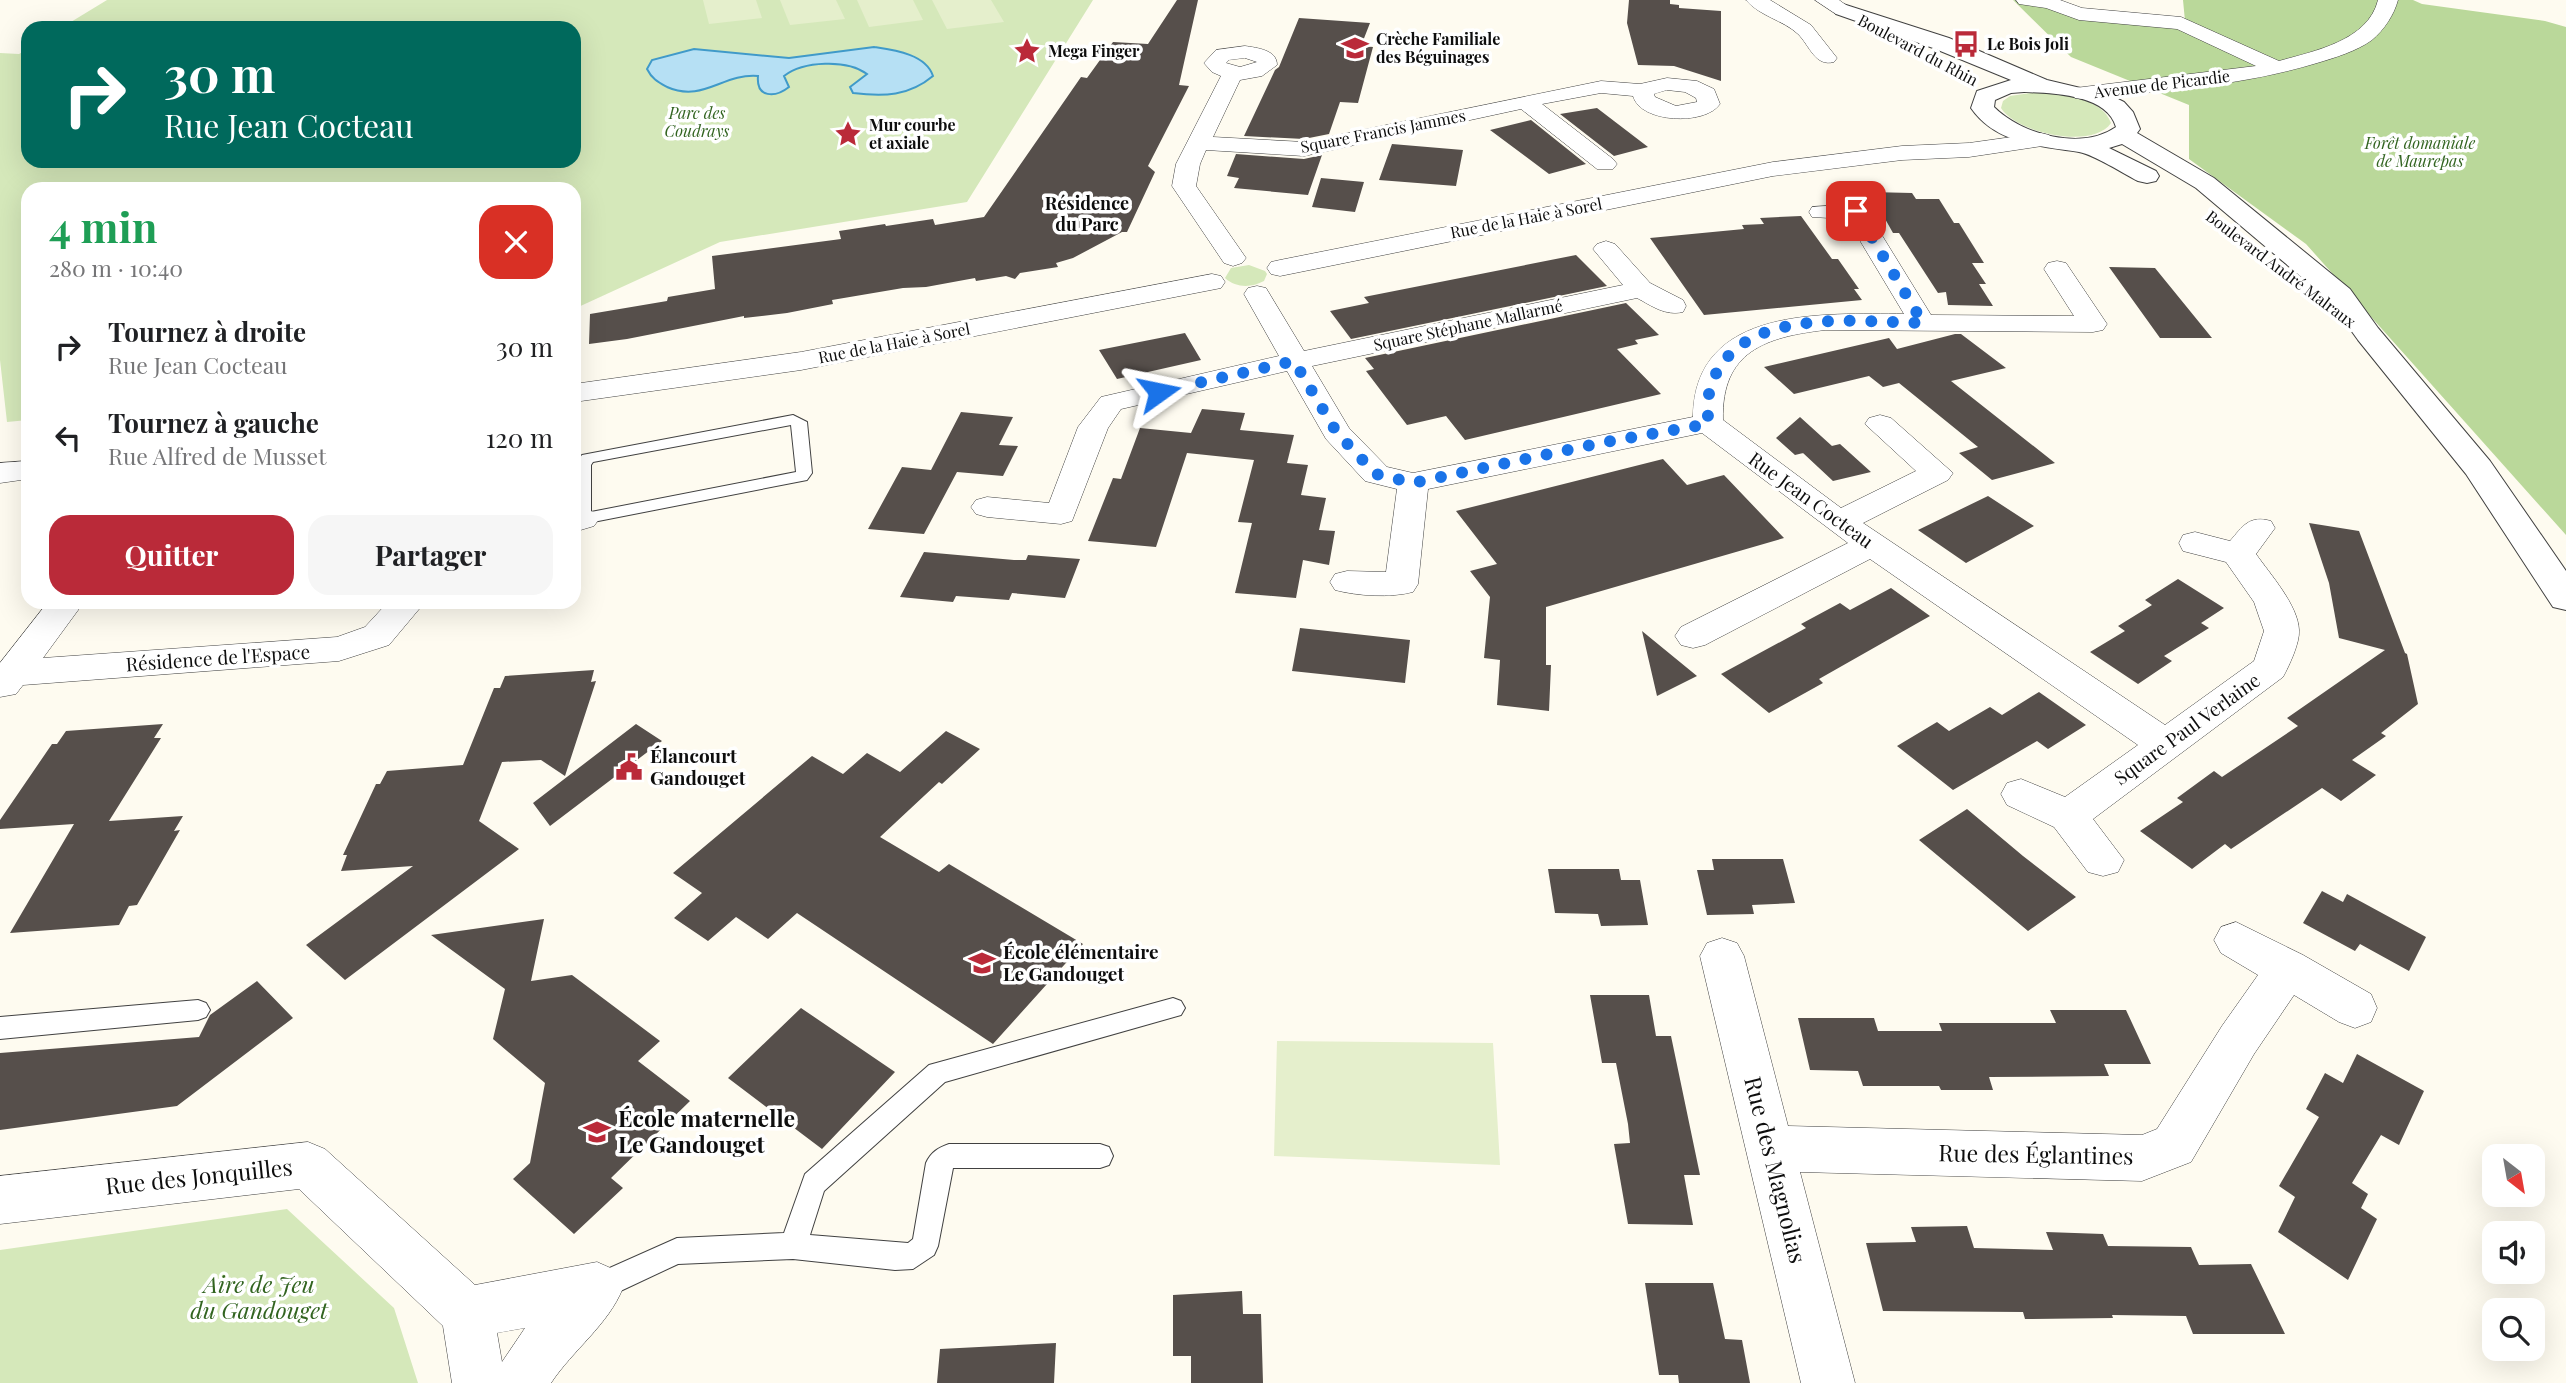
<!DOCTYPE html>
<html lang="fr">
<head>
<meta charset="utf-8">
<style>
  :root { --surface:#fff; --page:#f6f6f6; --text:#202124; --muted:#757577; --accent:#ba2a39 }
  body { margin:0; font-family:"Playfair Display",serif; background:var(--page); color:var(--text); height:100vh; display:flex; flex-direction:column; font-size:26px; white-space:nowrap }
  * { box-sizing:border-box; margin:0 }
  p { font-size:23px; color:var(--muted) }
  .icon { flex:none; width:38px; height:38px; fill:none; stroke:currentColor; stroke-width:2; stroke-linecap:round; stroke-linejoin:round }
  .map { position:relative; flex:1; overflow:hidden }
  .drawer { position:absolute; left:21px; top:182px; width:560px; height:427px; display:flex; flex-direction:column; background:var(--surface); border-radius:21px; box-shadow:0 7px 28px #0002 }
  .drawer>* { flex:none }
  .guide { position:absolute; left:21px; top:21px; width:560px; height:147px; border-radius:21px; box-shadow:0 7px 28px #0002; background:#00695c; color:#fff; overflow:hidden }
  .needle { width:46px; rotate:149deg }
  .controls { position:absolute; left:2482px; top:1144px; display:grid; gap:14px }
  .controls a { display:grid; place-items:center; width:63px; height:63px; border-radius:14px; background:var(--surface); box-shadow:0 7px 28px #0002; font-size:35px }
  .pin { position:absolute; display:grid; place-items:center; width:60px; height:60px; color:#fff; margin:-30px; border-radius:14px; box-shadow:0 4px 10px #0006 }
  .me { position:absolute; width:77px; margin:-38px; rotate:78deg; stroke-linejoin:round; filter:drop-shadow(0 0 5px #0008) }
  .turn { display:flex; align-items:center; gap:24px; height:147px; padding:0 28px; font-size:32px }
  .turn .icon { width:91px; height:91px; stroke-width:2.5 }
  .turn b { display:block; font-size:49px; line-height:60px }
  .round { display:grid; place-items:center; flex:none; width:74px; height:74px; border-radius:21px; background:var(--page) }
  .summary { display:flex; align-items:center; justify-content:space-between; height:119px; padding:0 28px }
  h1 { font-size:42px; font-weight:700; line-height:52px; color:#1e9e55 }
  .primary-button { display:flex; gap:14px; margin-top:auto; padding:14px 28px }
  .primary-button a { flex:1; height:80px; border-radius:21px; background:var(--accent); color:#fff; font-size:28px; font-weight:700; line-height:80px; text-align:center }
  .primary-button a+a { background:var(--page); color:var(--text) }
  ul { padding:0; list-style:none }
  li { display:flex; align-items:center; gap:21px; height:91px; padding:0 28px }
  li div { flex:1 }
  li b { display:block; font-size:26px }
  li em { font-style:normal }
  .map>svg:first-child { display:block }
  .green { fill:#d5e8ba }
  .forest { fill:#bad89a }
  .pitch { fill:#e5efcc }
  .water { fill:#b6e0f4; stroke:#409ac9; stroke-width:2 }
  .building { fill:#564f4b }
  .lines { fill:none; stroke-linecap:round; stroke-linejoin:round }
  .service-casing { stroke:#414141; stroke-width:2 }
  .minor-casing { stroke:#414141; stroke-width:1 }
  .tertiary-casing { stroke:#414141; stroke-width:2 }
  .service { fill:#fff; fill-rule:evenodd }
  .minor { fill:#fff; fill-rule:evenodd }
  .tertiary { fill:#fff; fill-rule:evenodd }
  .route { stroke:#1a73e8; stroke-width:12; stroke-dasharray:0 21.6 }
  .labels { text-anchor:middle; stroke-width:7; stroke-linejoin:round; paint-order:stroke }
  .far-poi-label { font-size:16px; font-weight:bold; fill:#0e0e0e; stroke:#fff; text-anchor:start }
  .far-street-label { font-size:16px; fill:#0e0e0e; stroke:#fff }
  .far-park-label { font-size:16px; font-style:italic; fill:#326420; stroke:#fff }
  .far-neighbourhood-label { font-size:18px; font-weight:bold; fill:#0e0e0e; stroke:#fff }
  .street-label { font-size:19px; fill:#0e0e0e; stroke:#fff }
  .poi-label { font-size:19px; font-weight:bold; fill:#0e0e0e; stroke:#fff; text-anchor:start }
  .near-poi-label { font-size:23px; font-weight:bold; fill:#0e0e0e; stroke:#fff; text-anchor:start }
  .near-street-label { font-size:23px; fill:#0e0e0e; stroke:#fff }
  .near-park-label { font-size:23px; font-style:italic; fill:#326420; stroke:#fff }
</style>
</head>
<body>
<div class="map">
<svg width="2566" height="1383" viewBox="0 0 2566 1383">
  <rect width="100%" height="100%" fill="#fefbf0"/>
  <!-- green -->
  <path class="green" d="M107,0H1093L967,202L720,242L574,309V189H28V420L7,422L0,360V53L19,54L28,49V161H574V28H61Z
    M2038,92C2061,94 2102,97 2111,123C2093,150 2016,133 2001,108L2003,101L2010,96Z
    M1249,265L1265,271L1267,274L1264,281C1251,288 1236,288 1225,278L1231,268Z
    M287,1209L394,1308L418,1383H0V1250Z"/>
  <!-- forest -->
  <path class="forest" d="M2013,0L2185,21L2183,0H2413L2422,4L2545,21L2566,27V535L2306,244L2189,159V105L2071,57Z"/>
  <!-- pitch -->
  <path class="pitch" d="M703,0H756L762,18L709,24Z
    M780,0H836L845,19L790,25Z
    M857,0H913L923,20L869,27Z
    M932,0H991L1004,22L947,29Z
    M1277,1041L1493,1043L1500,1165L1274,1156Z"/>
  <!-- water -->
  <path class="water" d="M874,47C894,50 926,54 933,76C909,96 884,97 853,93L850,87L867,74C847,59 803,61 784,76L789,87C775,98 756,98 758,76C723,73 703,103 667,87C658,82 652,79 647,69L652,60L694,49L789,58Z"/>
  <!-- building -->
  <path class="building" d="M1177,0H1198L1179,85L1189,86L1148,166L1155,172L1127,232H1122L1073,258L1056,263L1058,267L1020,273L1015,279L1006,276L976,281L975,278L926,287L903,288L832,300L833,304L787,313L744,318V316L627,339L589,344L590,314L667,301L668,297L715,289L712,256L841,239L839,231L885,224L886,226L933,219L935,225L984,217L1081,77L1087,78L1113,42L1148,44Z
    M1629,0H1670V4L1679,5V8L1721,11V81L1674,66L1638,65L1627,23Z
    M1299,18L1370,23L1361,46L1373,47L1358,103L1340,102L1329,134L1304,139L1244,136L1275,70L1279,67Z
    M1597,108L1648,147L1614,156L1560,114Z
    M1531,120L1586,164L1549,174L1490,130Z
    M1392,144L1463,150L1456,186L1379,180Z
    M1236,154L1304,159L1322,155L1308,195L1234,188L1239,178L1227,176Z
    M1321,178L1364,182L1355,212L1312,207Z
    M1870,192L1912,193L1916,199H1939L1954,223H1959L1984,263H1972L1986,284H1979L1993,306L1948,305L1946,292L1938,293L1899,233H1893Z
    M1801,216L1832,259H1838L1859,289H1854L1862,300L1704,315L1650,238L1744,229L1742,225L1764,224L1760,218Z
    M1576,255L1607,286L1351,339L1330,311L1369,303L1364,297Z
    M2109,267L2155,268L2212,338H2160Z
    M1626,303L1659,335L1635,340L1638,344L1617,349L1661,394L1465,440L1446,416L1407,425L1366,371L1374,369L1365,358Z
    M1185,333L1201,360L1117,379L1099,350Z
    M1955,334H1961L2006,368L1951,381L2055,463L1992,480L1959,453L1978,447L1899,383L1883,387L1869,376L1794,394L1764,367L1889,338L1897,349Z
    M1202,409L1245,413L1240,430L1294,435L1287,463L1308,465L1301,495L1326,498L1319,530L1335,531L1329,565L1303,560L1296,598L1235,593L1252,523L1238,522L1254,460L1187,453L1156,547L1088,541L1113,478L1121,479L1140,428L1191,433Z
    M961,412L1013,417L999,445L1018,446L1003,476L957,472L924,534L868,529L902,467L931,470Z
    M1800,417L1832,446L1795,455L1776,438Z
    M1840,444L1871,472L1833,481L1803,453Z
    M1663,459L1687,485L1724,475L1784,538L1546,607V665H1551L1549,711L1497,705L1500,660L1484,658L1490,597L1470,571L1497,564L1456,511Z
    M1988,496L2034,526L1966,563L1918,530Z
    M2309,523L2359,531L2405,653L2407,654L2418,704L2381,733L2386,736L2352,760L2376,775L2341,801L2322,788L2231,849L2225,844L2192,869L2140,831L2183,802L2177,798L2214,771L2222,777L2298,726L2287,718L2385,650L2339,638L2329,583Z
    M924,552L1014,560H1026L1028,555L1080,559L1065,598L1012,593L1009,600L956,596L953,602L900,597Z
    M2178,579L2224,608L2201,623L2209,628L2164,656L2172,661L2138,684L2090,652L2125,631L2118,626L2152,605L2145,600Z
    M1891,588L1930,616L1819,679L1823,683L1769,713L1721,674L1806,628L1801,624L1840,603L1850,610Z
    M1300,628L1410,640L1405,683L1292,671Z
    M1642,631L1697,676L1657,696Z
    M594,670L591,682L596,681L565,776L541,760L502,762L479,821L519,849L345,980L306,945L413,866L341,871L347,855H343L376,784H380L387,771L463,765L494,688H500L505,676Z
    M2039,692L2086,725L2048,749L2037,741L1953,790L1897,746L1937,722L1949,731L1990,707L2002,715Z
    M163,724L154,738H161L109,821L183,816L174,831L180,830L137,905L129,906L119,925L10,933L74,824L0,829V820L52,744H57L66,731Z
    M636,724L662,741L550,826L533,803Z
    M946,731L980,749L942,784L939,782L880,837L939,872L949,864L1083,944L993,1044L797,913L768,939L736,917L708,941L674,918L702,893L673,873L812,756L843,774L867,753L900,772Z
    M1967,809L2023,856L2076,897L2028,931L1919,840Z
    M1712,859H1783L1795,903L1752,905L1754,914L1707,915L1697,870H1714Z
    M1548,869H1619L1621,880H1640L1648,925L1601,926L1598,914L1555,913Z
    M2322,891L2343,902L2347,894L2426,937L2409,971L2360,944L2355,951L2303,923Z
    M544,919L531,981L572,975L660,1041L638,1061L690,1101L611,1178L623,1188L574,1234L513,1179L530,1163L545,1083L493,1039L505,989L431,935Z
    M257,981L293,1018L177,1106L0,1130V1053L199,1037L210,1015Z
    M1590,995H1649L1656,1036H1671L1700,1175H1684L1693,1225L1628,1224L1614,1144L1630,1143L1628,1124L1616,1063H1602Z
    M801,1008L895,1072L822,1149L728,1078Z
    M2050,1010H2126L2151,1064H2104L2109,1076L1989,1077L1993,1090H1941L1939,1086H1863L1858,1071L1810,1070L1798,1018H1874L1878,1031H1942L1939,1023H2056Z
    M2357,1054L2424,1091L2399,1145L2381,1135L2352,1183L2368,1194L2361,1208L2377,1219L2348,1280L2278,1232L2295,1197L2279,1186L2319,1117L2306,1109L2325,1073L2343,1083Z
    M1967,1226L1974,1248L2053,1250L2046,1232L2103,1234L2108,1246L2191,1247L2199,1265L2251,1264L2285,1334H2193L2186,1316L2112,1315L2113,1318L2025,1319L2023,1312L1883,1311L1866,1243L1916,1242L1911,1227Z
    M1645,1283H1713L1725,1339L1742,1340L1750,1383H1679L1678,1375H1659Z
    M1242,1291L1243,1314H1261L1263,1383H1191V1356H1173V1295Z
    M1056,1343L1054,1383H937L940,1349Z"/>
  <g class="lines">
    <defs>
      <path id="service" d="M793,415L807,422L812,473L807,480L583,524L575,519V464L582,455ZM791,425L796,472L591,512V465L593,462Z
        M1173,998L1181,1001L1185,1008L1181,1015L945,1082L824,1191L810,1235L908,1243L913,1239L926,1163C931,1152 938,1148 949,1144H1100L1109,1147L1113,1156L1109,1165L1100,1168H953L938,1246L934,1255L913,1269L895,1270L793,1259L678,1264L597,1302L587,1298L583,1288L587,1278L677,1238L784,1233L805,1174L929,1065Z
        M198,1000L206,1003L210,1010L206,1017L198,1020L0,1039V1017Z"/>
      <path id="minor" d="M1746,0H1770L1811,25L1837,58L1834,62C1815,67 1810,46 1798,34C1783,20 1759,16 1746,0Z
        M1815,0H1839L1853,10L1850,14H1836Z
        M2016,0H2060L2082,8L2181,17L2279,61C2314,51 2368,41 2378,0H2398C2394,15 2384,30 2372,40C2357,51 2334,58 2317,63C2241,86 2161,91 2083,99L2075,98L2072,93L2075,88L2256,66L2177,29L2079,20L2046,8L2019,4Z
        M1245,46C1258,48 1277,50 1277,65L1262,76L1240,80L1213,137L1304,142L1601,81L1640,84L1667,78L1697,81L1714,89L1720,104C1705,126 1640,123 1633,96L1601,93L1542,104L1613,159L1617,164L1613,169H1597L1521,109L1304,156L1206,150L1200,164L1196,186L1246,258L1242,263L1233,266L1224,263L1172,186L1176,164L1221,76L1212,72L1204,63L1216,50ZM1245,58L1257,62L1240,67L1226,63L1229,60ZM1667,90L1685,92L1696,98L1697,102L1676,106L1655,97L1654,94Z
        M2041,133L2049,135L2052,140L2049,145L1969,157L1902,160L1773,176L1280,276L1271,274L1267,268L1271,262L1280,260L1773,162L1902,146L1969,143Z
        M1855,204L1864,206L1867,211L1931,315L2074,316L2044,269L2048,263L2057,261L2066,263L2107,324L2103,330L2093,332L1825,330C1766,337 1721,351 1723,420L1841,508L1916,471L1865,424L1869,418L1880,415L1891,418L1953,473L1948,480L1863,523L2165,725L2254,661L2264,631L2254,602L2226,562L2183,551L2179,543L2183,535L2195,532L2230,541C2243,526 2249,515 2271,521L2275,528L2256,554C2270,574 2298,605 2299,630C2300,643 2289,666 2283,677L2093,819L2124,860L2118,872L2103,876L2088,872L2054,827L2007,805L2001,794L2007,783L2021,779L2065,797L2138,745L1870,559L1705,645L1693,648L1681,645L1675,636L1681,627L1848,543L1702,433L1428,489L1418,584L1413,592C1390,598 1358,596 1335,590L1330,582L1335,574L1347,571L1386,572L1397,489L1365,481L1326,439L1287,371L1121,409L1108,428L1072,521L1061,524L987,517L976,514L971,507L976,500L987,497L1049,503L1078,427L1101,397L1279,356L1244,294L1248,288L1257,286L1266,288L1304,351L1623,285L1593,249L1597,244L1606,241L1615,244L1650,283L1683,300L1686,306L1683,312C1665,316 1652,306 1637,298L1312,366L1349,428L1387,467L1413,473L1693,417C1694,305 1825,314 1904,314L1847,219L1812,217L1809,212L1812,207Z
        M1212,274L1221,276L1225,282L1221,288L801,370L574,402V384L801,352Z
        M28,461V479L0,483V463Z
        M583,509L594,512L599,519L594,526L574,532V511Z
        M48,602H84L43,658L337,637L365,627L388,602H425L389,645L339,661L23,685L16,694L0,697V663Z
        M2236,922L2303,955L2371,994L2377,1008L2371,1022L2355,1028L2339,1022L2294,995L2254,1054L2191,1162L2142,1181L1800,1172L1855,1383H1801L1700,956L1707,943L1722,938L1737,943L1744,956L1788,1126L2142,1135L2157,1129L2222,1026L2258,975L2221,953L2214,940L2221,927Z
        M308,1142L325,1149L475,1285L597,1262L615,1270L623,1288C608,1325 573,1350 551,1383H452L443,1326L299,1189L0,1224V1176ZM525,1328L502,1362L497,1333Z"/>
      <path id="tertiary" d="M1843,4L1949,38L2047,80L2110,95L2124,102L2133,112L2140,129L2137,133L2214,178L2350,289L2378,328L2490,461L2566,571V610L2553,607L2466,474L2358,340L2330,301L2196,188L2122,144L2109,148L2156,171L2159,176L2156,181L2147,183L2138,181C2122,173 2095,155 2079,152C2040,146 1996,144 1971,108L1977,91L2011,80L1933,48L1836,14L1833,10L1836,6ZM2024,92C2051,93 2107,94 2116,127C2082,151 2022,135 1994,107L1995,100L2011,93Z"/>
    </defs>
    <!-- service casing -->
    <use href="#service" class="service-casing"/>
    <!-- minor casing -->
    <use href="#minor" class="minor-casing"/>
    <!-- tertiary casing -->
    <use href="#tertiary" class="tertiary-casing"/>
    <!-- service -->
    <use href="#service" class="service"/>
    <!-- minor -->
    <use href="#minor" class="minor"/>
    <!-- tertiary -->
    <use href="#tertiary" class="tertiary"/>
  </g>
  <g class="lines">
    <!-- route -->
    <path class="route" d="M1159,392L1294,361L1337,433L1376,474L1413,483L1600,443L1708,424C1708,412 1707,397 1711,386C1737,305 1856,322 1923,323L1856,211"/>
  </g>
  <!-- icons -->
  <defs>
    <symbol id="bus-bare" viewBox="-9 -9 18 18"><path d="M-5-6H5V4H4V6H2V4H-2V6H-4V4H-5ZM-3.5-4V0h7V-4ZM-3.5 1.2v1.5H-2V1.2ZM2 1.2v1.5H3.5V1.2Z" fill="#ba2a39" stroke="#fff" stroke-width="2.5" paint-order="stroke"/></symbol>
    <symbol id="school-bare" viewBox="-9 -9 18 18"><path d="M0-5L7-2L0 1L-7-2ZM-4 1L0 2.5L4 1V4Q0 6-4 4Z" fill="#ba2a39" stroke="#fff" stroke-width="2.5" paint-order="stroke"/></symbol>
    <symbol id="sight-bare" viewBox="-9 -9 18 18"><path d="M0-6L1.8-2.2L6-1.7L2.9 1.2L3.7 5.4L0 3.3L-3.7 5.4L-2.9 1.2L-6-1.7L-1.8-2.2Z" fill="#ba2a39" stroke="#fff" stroke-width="2.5" paint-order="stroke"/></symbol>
    <symbol id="civic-bare" viewBox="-9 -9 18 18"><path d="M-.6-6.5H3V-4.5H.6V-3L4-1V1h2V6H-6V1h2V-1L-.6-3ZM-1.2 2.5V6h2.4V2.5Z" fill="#ba2a39" stroke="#fff" stroke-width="2.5" paint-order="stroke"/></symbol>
  </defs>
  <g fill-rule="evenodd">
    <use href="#bus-bare" x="1947" y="25" width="38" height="38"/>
    <use href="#school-bare" x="1336" y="29" width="38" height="38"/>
    <use href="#sight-bare" x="1008" y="32" width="38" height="38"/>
    <use href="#sight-bare" x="829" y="115" width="38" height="38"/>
    <use href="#civic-bare" x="610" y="748" width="38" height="38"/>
    <use href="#school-bare" x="963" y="944" width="38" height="38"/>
    <use href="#school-bare" x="578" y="1113" width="38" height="38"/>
  </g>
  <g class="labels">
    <!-- far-poi labels -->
    <g class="far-poi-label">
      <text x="1376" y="45">Crèche Familiale<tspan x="1376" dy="18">des Béguinages</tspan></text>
      <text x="1987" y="50">Le Bois Joli</text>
      <text x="1048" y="57">Mega Finger</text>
      <text x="869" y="131">Mur courbe<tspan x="869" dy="18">et axiale</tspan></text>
    </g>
    <!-- far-street labels -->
    <g class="far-street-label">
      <text transform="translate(1918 50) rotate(28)" y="6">Boulevard du Rhin</text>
      <text transform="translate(2162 84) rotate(-7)" y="6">Avenue de Picardie</text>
      <text transform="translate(1383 131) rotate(-11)" y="6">Square Francis Jammes</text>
      <text transform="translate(1526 218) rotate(-11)" y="6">Rue de la Haie à Sorel</text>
      <text transform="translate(2281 269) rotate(37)" y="6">Boulevard André Malraux</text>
      <text transform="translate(1468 325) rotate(-12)" y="6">Square Stéphane Mallarmé</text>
      <text transform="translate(894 343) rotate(-11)" y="6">Rue de la Haie à Sorel</text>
    </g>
    <!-- far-park labels -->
    <g class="far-park-label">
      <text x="697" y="119">Parc des<tspan x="697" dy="18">Coudrays</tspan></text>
      <text x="2420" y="149">Forêt domaniale<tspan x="2420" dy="18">de Maurepas</tspan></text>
    </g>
    <!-- far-neighbourhood labels -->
    <g class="far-neighbourhood-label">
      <text x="1087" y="210">Résidence<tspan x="1087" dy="21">du Parc</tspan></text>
    </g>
    <!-- street labels -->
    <g class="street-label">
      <text transform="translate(1811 500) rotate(36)" y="7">Rue Jean Cocteau</text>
      <text transform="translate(218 658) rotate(-4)" y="7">Résidence de l'Espace</text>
      <text transform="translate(2187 729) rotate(-36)" y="7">Square Paul Verlaine</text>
    </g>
    <!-- poi labels -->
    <g class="poi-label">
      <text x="650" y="763">Élancourt<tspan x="650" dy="22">Gandouget</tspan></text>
      <text x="1003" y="959">École élémentaire<tspan x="1003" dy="22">Le Gandouget</tspan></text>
    </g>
    <!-- near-poi labels -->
    <g class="near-poi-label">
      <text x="618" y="1127">École maternelle<tspan x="618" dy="26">Le Gandouget</tspan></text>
    </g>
    <!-- near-street labels -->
    <g class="near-street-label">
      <text transform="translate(2036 1155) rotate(1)" y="8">Rue des Églantines</text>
      <text transform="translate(1775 1170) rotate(76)" y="8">Rue des Magnolias</text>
      <text transform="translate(199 1177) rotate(-6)" y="8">Rue des Jonquilles</text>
    </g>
    <!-- near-park labels -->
    <g class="near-park-label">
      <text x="259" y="1293">Aire de Jeu<tspan x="259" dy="26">du Gandouget</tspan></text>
    </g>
  </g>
</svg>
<div class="controls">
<a><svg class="needle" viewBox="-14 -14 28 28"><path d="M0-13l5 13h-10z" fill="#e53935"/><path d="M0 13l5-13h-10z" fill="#757577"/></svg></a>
<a><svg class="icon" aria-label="sound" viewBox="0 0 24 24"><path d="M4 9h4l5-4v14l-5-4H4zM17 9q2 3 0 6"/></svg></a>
<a><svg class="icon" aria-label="search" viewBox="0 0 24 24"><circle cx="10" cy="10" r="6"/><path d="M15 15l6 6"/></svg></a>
</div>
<div class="pin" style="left:1856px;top:211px;background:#d93025"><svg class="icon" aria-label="arrive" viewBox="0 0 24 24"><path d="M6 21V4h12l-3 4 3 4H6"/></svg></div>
<svg class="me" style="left:1159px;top:392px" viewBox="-20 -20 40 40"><path d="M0-17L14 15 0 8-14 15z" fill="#1a73e8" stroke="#fff" stroke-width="4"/></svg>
<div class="guide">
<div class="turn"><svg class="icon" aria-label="right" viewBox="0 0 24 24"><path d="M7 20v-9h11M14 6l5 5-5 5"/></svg><div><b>30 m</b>Rue Jean Cocteau</div></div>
</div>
<section class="drawer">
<div class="summary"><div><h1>4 min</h1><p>280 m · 10:40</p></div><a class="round" style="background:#d93025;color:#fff"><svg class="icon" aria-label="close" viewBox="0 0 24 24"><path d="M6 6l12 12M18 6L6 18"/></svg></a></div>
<ul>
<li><svg class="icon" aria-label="right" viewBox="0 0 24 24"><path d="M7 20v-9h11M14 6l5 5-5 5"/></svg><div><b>Tournez à droite</b><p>Rue Jean Cocteau</p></div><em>30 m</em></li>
<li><svg class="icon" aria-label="left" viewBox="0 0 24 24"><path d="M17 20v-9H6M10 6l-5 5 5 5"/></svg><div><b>Tournez à gauche</b><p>Rue Alfred de Musset</p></div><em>120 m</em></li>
</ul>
<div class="primary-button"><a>Quitter</a><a>Partager</a></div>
</section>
</div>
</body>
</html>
